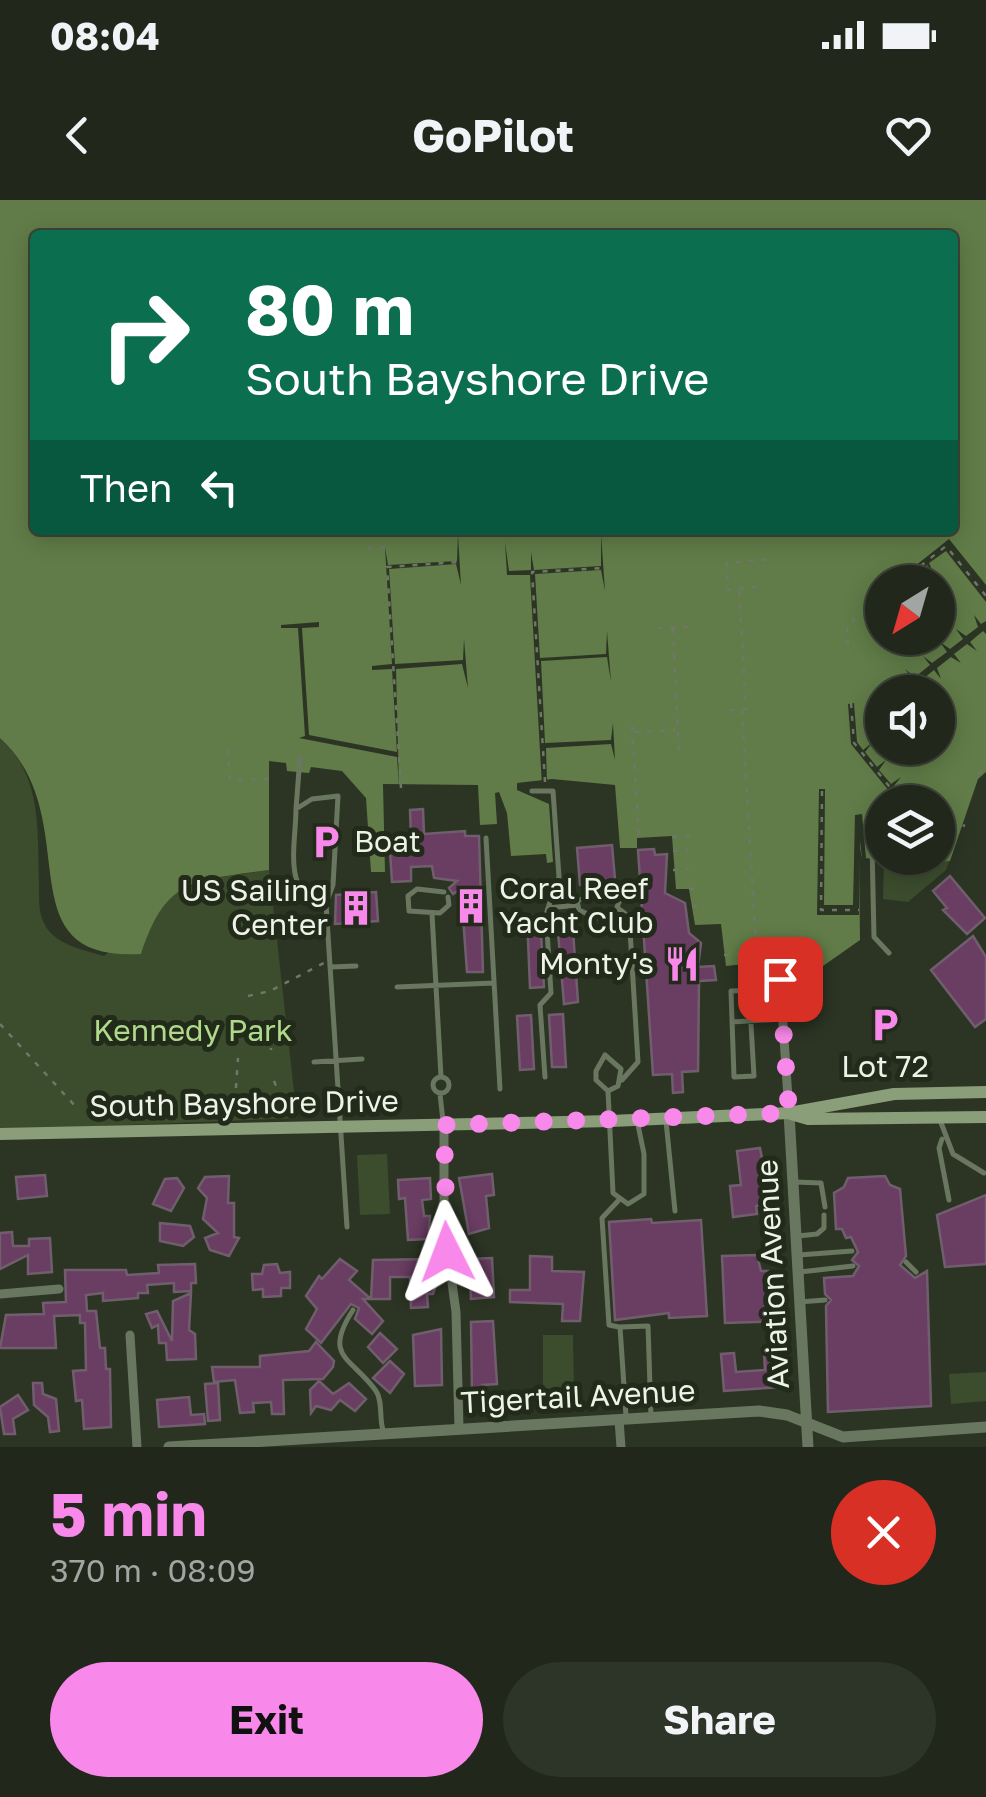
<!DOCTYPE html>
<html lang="en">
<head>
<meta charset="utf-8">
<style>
  :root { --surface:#21281b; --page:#2d3428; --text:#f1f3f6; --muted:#a2a6a3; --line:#3e443a; --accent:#f888e9 }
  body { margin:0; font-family:"Golos Text",sans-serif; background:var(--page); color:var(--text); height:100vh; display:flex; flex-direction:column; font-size:38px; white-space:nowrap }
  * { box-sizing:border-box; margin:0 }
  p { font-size:32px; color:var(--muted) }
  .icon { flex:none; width:55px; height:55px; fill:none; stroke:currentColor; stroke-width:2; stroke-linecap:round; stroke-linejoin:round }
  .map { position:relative; height:1247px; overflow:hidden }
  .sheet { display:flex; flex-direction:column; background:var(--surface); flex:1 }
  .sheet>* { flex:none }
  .banner { position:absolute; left:30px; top:30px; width:928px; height:305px; border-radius:10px; box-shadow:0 5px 25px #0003,0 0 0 2px var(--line); background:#0b6e4f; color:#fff; overflow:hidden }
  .needle { width:65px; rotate:217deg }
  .buttons { position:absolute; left:865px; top:365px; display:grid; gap:20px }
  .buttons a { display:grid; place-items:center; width:90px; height:90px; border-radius:50%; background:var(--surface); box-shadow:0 5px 25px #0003,0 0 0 2px var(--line); font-size:50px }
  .pin { position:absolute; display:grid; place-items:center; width:85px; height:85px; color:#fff; margin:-42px; border-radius:20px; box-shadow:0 5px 15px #0006 }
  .me { position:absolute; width:110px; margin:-55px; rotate:357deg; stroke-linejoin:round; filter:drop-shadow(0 0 8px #0008) }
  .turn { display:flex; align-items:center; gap:35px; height:210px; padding:0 50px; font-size:45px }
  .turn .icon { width:130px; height:130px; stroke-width:2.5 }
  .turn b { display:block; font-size:70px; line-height:85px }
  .then { display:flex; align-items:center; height:95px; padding:0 50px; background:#0003; gap:20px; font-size:38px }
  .round { display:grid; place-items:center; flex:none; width:105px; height:105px; border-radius:52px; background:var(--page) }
  .headline { display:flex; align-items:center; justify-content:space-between; height:170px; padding:0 50px }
  h1 { font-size:60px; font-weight:700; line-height:75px; color:var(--accent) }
  .button { display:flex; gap:20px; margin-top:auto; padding:20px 50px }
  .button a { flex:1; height:115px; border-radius:60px; background:var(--accent); color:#111; font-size:40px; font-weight:700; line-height:115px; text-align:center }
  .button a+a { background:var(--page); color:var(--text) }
  .status { display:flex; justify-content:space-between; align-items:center; height:70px; padding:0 50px; background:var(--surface); direction:ltr }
  .status svg { height:28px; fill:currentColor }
  header { display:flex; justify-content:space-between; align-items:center; height:130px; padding:0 50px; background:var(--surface); font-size:45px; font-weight:700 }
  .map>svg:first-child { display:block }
  .green { fill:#3c4d2d }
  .water { fill:#617c48; fill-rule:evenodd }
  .pier { fill:#2c3524 }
  .building { fill:#6a3d63; stroke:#705e6d; stroke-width:2.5 }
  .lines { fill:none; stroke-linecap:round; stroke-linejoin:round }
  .path { stroke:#6f7768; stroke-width:2.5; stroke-dasharray:5 8; stroke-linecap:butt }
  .service { stroke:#6a7760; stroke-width:5 }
  .minor { stroke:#6a7760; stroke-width:9 }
  .tertiary { stroke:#6a7760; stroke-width:11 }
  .secondary { stroke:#8a9e7a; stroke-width:12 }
  .route { stroke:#f888e9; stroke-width:18; stroke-dasharray:0 32.4 }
  .labels { text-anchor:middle; stroke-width:10; stroke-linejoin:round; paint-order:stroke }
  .poi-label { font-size:30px; fill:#edf3e8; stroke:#222b1a; text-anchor:start }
  .park-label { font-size:30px; fill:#b0d98b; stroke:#222b1a }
  .street-label { font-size:30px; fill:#edf3e8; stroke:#222b1a }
</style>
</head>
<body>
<div class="status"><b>08:04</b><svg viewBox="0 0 49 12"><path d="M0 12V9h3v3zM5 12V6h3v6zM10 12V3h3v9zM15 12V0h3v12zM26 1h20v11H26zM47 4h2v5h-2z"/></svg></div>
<header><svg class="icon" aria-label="back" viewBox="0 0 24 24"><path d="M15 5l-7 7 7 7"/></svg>GoPilot<svg class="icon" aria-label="heart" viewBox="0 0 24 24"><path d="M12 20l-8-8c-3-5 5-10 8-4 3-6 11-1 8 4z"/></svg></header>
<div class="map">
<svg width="986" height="1247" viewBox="0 0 986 1247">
  <rect width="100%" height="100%" fill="#2c3524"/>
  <!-- green -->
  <path class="green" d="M0,538C43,577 37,630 39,684C39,696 38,712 44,723C54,745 84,750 104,756L154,715L172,693L214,678L269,670L297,918L0,930Z
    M952,654L946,670L908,702L883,699L884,659Z
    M387,954L390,1014L360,1015L357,955Z
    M543,1135H573L574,1193H543Z
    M986,1172V1201L951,1204L949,1174Z"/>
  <!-- water -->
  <path class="water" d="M0,0H986V572L978,579L950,661L917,664L887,659L938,658V602H882L884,659L862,658L859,643L860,740L823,766L764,762L726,766L721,724L695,725L689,689H676L672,636L637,638V648H620L615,585L552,579L517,583V590L549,604L553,662L547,663L546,654L511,656L507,613L499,592L495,593L497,624L480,625L478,585L383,584L385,672H371L366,598L342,571L311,567L309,573L287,571L286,563L269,561V670C194,681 166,677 141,754C0,762 89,619 0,538ZM35,35H952V330H35ZM882,382H938V438H882ZM882,492H938V548H882Z"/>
  <!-- pier -->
  <path class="pier" d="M601,334L605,391L601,370L535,374L540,458L606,454L607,431L611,482L607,457L541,461L545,543L611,540L613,523L615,560L611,544L546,548L547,584L542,586L530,375H507L505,342L509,371L531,370V352L534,370L601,366Z
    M458,335L461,385L456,364L389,369L395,464L463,460L464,439L468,488L462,464L396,469L399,587L397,557L299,538L305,536L298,428H281V425L319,422V427L302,428L309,535L397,552L392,469L372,470V466L392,464L385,347L388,365L457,361Z
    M949,339L986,385V402L946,351L929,363L934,374L927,365L912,377L916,382L910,379L895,382Z
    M974,415L981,424L986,421V434L983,431L970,442L977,451L967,444L954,454L961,463L951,457L937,468L941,479L934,470L919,482L923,492L905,469L915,477L930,465L923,456L932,463L947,452L940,442L950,449L963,439L956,429L966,436L978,427Z
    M854,503L857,542L863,550L873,542L865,552L877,567L886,560L879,570L891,584L901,577L893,587L906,602H898L851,544L848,504Z
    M819,589H825L824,705H853L855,615L862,614L866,658H862L860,641L859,715H817Z"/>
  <!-- building -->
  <path class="building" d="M423,609L424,634L465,631V636H479L483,772H467L461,689L453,694L449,688L457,681L434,678L432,666L411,667V681L392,682L389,637L411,636L410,610Z
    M612,645L615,679L599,681L595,687L580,685L577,648Z
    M654,649L655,655L667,654L665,693L685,703L689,733L701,743L698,767L714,766L716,780L699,781L698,871L682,872L683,892L673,893L672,874L653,875L638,650Z
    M950,676L985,718L967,734L943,710L947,708L933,691Z
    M376,692L378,721L335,724L336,695Z
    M527,716H540L544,787L530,788Z
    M573,731L578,802L564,804L558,732Z
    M973,736L986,757V819L975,827L931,770Z
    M563,814L566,867H552L549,815Z
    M531,815L534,869L520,870L517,816Z
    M760,948L768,989L760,990L762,1005L756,1006L757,1014L733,1017L730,986L741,985L737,951Z
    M492,974L494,995L486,996L489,1028L469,1034L459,978Z
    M45,975L47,996L18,999L16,977Z
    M229,976L228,1003H234V1037L239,1038L229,1056L210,1050L205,1038L218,1033L203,1019L207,998L198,988L205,977Z
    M885,976L890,985L900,989L906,1056L900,1065L915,1078L927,1071L931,1206L828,1212L826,1106L831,1100L825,1094L824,1078L853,1076L859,1066L852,1060L858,1052L851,1037L846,1038L842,1029H836L834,993L844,987L848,978Z
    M177,978L184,988L171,1011L153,1004L165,979Z
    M430,978L431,999L422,1000L424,1016H430L428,1039L408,1040L405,998L399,999L398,980Z
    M986,995V1064L945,1067L937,1015Z
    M651,1019L652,1023L701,1020L707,1116L669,1118V1113L615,1120L609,1022Z
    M160,1023L190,1026L194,1037L183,1046L160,1041Z
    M12,1032L13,1046H29V1039L50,1038L52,1072L28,1074V1055L0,1069V1033Z
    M757,1055L761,1071H768L769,1078H780L782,1121L725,1123L722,1056Z
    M530,1056L552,1057V1071L584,1072L580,1121H562L563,1104L510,1102V1090H530Z
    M492,1058L494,1097L471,1099L469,1059Z
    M340,1059L357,1071L349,1080L371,1099H363L383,1121L372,1134L355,1119L359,1108L351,1104L321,1143L306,1129L317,1109L306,1096L319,1076L322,1079Z
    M433,1059L436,1085L433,1094H427L428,1107L411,1108L410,1077H390V1099H371L373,1060Z
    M195,1064L196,1083H191V1091L174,1092V1083L147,1085L148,1093H138V1098L103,1101V1093L86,1095L87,1111H96L100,1148H105L106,1169H110L111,1227L84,1229L82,1200L76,1201L73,1171L86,1170L85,1123H80V1115L54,1116L56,1148H0L6,1115L44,1114L43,1103L66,1102L65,1070H126L127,1075L159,1073L158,1065Z
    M277,1064L280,1073L290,1072V1088H281V1096L263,1097V1089L253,1090L252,1074H262L264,1065Z
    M191,1093L189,1130L195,1134L196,1159L167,1160L166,1143H159L158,1125L152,1128L146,1114L157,1111L172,1141L173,1101Z
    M493,1121L497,1184L482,1185V1194H472L471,1122Z
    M441,1129L442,1185L415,1186L413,1135Z
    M380,1133L397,1149L383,1163L368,1147Z
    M316,1142L334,1161L333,1167L323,1179L283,1180L284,1214H272L271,1202L253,1203L254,1212L240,1213L235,1180L214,1182L212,1167H260V1156L309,1151Z
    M779,1150L781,1187L724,1191L721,1154L734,1153L736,1172L765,1170L764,1151Z
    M390,1161L404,1174L390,1193L373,1178Z
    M319,1181L333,1194L349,1183L366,1199L355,1211L340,1200L331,1210L316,1206L311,1213L310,1190Z
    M33,1183H42L43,1194L56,1199L59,1231L50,1232L48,1217L34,1205Z
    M218,1183L220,1220L208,1221L205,1184Z
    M18,1195L28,1210L13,1219L15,1234H4L0,1207Z
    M189,1197L191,1215L204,1214L205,1224L159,1227L157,1200Z"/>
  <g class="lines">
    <!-- path -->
    <path class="path" d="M368,348L385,347
      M900,382L946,346L986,396
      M757,387L728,390L727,363L772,359
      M657,428L688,427
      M673,428L679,556
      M848,445L847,425L882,397
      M851,503L854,543L902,602
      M742,509L757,763
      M729,510L746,509L739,389
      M632,526L639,638
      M634,532L676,530
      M228,549L230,580L269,579
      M978,574L986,567
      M545,582L532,372L603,368
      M401,588L387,367L459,362
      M822,591L821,710H859
      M938,617L965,626
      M672,637L692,636
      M673,651L688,650
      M673,670L689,669
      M689,689H698
      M692,706H699
      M724,755L754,753
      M758,760L794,763
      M248,796L270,791L324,763
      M0,824L76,907
      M270,835L271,850
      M274,881L283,903
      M235,901L238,858"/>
    <!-- service -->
    <path class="service" d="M532,591H553L559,677L548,708
      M296,609L300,557
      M486,638L500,889
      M872,645L874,737L889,753
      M444,692L417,689L408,696L409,711L440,713L449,705L448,697
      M600,692L619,702L614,715L596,718L579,710L577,701Z
      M326,704C281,697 296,644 296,609L312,599L338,596L333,685L326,704L347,1027
      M619,709L627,715L630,730L638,862L622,880
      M432,714L441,877
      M331,767L356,766
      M397,787L494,783
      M749,790L754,876L734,877L731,791L781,789
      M732,822L783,819
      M314,862L362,859
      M433 885a8 8 0 1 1 16 0a8 8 0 1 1-16 0Z
      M545,877L540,805L551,793L546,715L548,708L578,705
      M608,891L618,886L621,869L605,855L596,871V880L608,891L613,993L628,1004L644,994V954L637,920
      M440,894L443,921
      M940,920L953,954L984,973
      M666,921L675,1011
      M942,939L939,948L949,1000
      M795,982L821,983L825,1007
      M618,1001L602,1018L609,1125L619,1127
      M798,1036L817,1034L824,1028V1015
      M799,1055L852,1051
      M906,1062L916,1072
      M800,1072L853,1066
      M799,1102L825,1100
      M353,1110C322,1158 352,1157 376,1191C383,1201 379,1218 383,1230
      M626,1216L620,1127L648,1126L651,1217"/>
    <!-- minor -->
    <path class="minor" d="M780,779L789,913
      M444,925V1025L456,1112L459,1229
      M0,1094L59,1089
      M130,1135L137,1247
      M619,1220L621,1247"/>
    <!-- tertiary -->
    <path class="tertiary" d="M789,913L808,1247
      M169,1247L759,1211L787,1215L843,1237L986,1227"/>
    <!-- secondary -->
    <path class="secondary" d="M791,914L808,919L986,917
      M0,934L611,921L789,913L894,894L986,892"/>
  </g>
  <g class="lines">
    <!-- route -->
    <path class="route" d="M447,1052L444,925L789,913L780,779"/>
  </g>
  <!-- icons -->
  <defs>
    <symbol id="parking-bare" viewBox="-9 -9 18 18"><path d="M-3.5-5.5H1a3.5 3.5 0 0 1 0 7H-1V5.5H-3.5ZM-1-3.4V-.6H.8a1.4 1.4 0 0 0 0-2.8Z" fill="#f888e9" stroke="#222b1a" stroke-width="2.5" paint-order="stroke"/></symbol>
    <symbol id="building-bare" viewBox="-9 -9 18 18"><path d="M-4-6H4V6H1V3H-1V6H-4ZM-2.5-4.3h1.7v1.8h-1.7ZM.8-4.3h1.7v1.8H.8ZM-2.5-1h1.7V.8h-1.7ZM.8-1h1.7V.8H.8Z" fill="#f888e9" stroke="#222b1a" stroke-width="2.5" paint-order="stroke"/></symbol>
    <symbol id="restaurant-bare" viewBox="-9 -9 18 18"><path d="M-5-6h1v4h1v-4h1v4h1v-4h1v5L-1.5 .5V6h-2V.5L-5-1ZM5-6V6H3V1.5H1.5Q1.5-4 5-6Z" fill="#f888e9" stroke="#222b1a" stroke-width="2.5" paint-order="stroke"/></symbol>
  </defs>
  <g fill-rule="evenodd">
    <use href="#parking-bare" x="301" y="617" width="50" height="50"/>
    <use href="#building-bare" x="446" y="681" width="50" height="50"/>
    <use href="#building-bare" x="331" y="683" width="50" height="50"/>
    <use href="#restaurant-bare" x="657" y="739" width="50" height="50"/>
    <use href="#parking-bare" x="860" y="800" width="50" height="50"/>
  </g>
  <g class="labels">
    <!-- poi labels -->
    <g class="poi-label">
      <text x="354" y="652">Boat</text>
      <text x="499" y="699">Coral Reef<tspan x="499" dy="34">Yacht Club</tspan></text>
      <text x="328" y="701" text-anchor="end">US Sailing<tspan x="328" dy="34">Center</tspan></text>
      <text x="654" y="774" text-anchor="end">Monty's</text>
      <text x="885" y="877" text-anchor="middle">Lot 72</text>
    </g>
    <!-- park labels -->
    <g class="park-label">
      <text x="193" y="841">Kennedy Park</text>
    </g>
    <!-- street labels -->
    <g class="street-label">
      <text transform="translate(244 904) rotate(-1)" y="10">South Bayshore Drive</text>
      <text transform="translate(773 1074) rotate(-93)" y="10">Aviation Avenue</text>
      <text transform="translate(578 1197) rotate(-3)" y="10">Tigertail Avenue</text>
    </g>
  </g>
</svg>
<div class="buttons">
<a><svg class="needle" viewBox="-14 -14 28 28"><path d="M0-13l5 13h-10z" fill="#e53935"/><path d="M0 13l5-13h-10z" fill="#a2a6a3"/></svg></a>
<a><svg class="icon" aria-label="sound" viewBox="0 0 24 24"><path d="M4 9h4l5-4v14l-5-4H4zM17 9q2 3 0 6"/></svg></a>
<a><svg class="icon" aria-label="layers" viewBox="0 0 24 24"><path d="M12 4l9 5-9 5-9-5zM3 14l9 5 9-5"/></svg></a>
</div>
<div class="pin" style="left:780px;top:779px;background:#d93025"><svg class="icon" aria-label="arrive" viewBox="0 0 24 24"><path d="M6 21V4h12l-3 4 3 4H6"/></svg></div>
<svg class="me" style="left:447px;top:1052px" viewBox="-20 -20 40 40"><path d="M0-17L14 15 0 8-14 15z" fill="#f888e9" stroke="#fff" stroke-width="4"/></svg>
<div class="banner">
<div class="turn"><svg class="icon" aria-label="right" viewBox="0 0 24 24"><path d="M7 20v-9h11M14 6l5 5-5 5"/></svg><div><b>80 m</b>South Bayshore Drive</div></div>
<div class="then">Then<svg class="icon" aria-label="left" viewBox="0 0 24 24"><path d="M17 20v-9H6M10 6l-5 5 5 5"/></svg></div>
</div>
</div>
<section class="sheet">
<div class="headline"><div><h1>5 min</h1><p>370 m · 08:09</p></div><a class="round" style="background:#d93025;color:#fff"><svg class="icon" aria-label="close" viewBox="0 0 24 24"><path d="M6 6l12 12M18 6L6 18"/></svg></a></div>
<div class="button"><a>Exit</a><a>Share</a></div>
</section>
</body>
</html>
